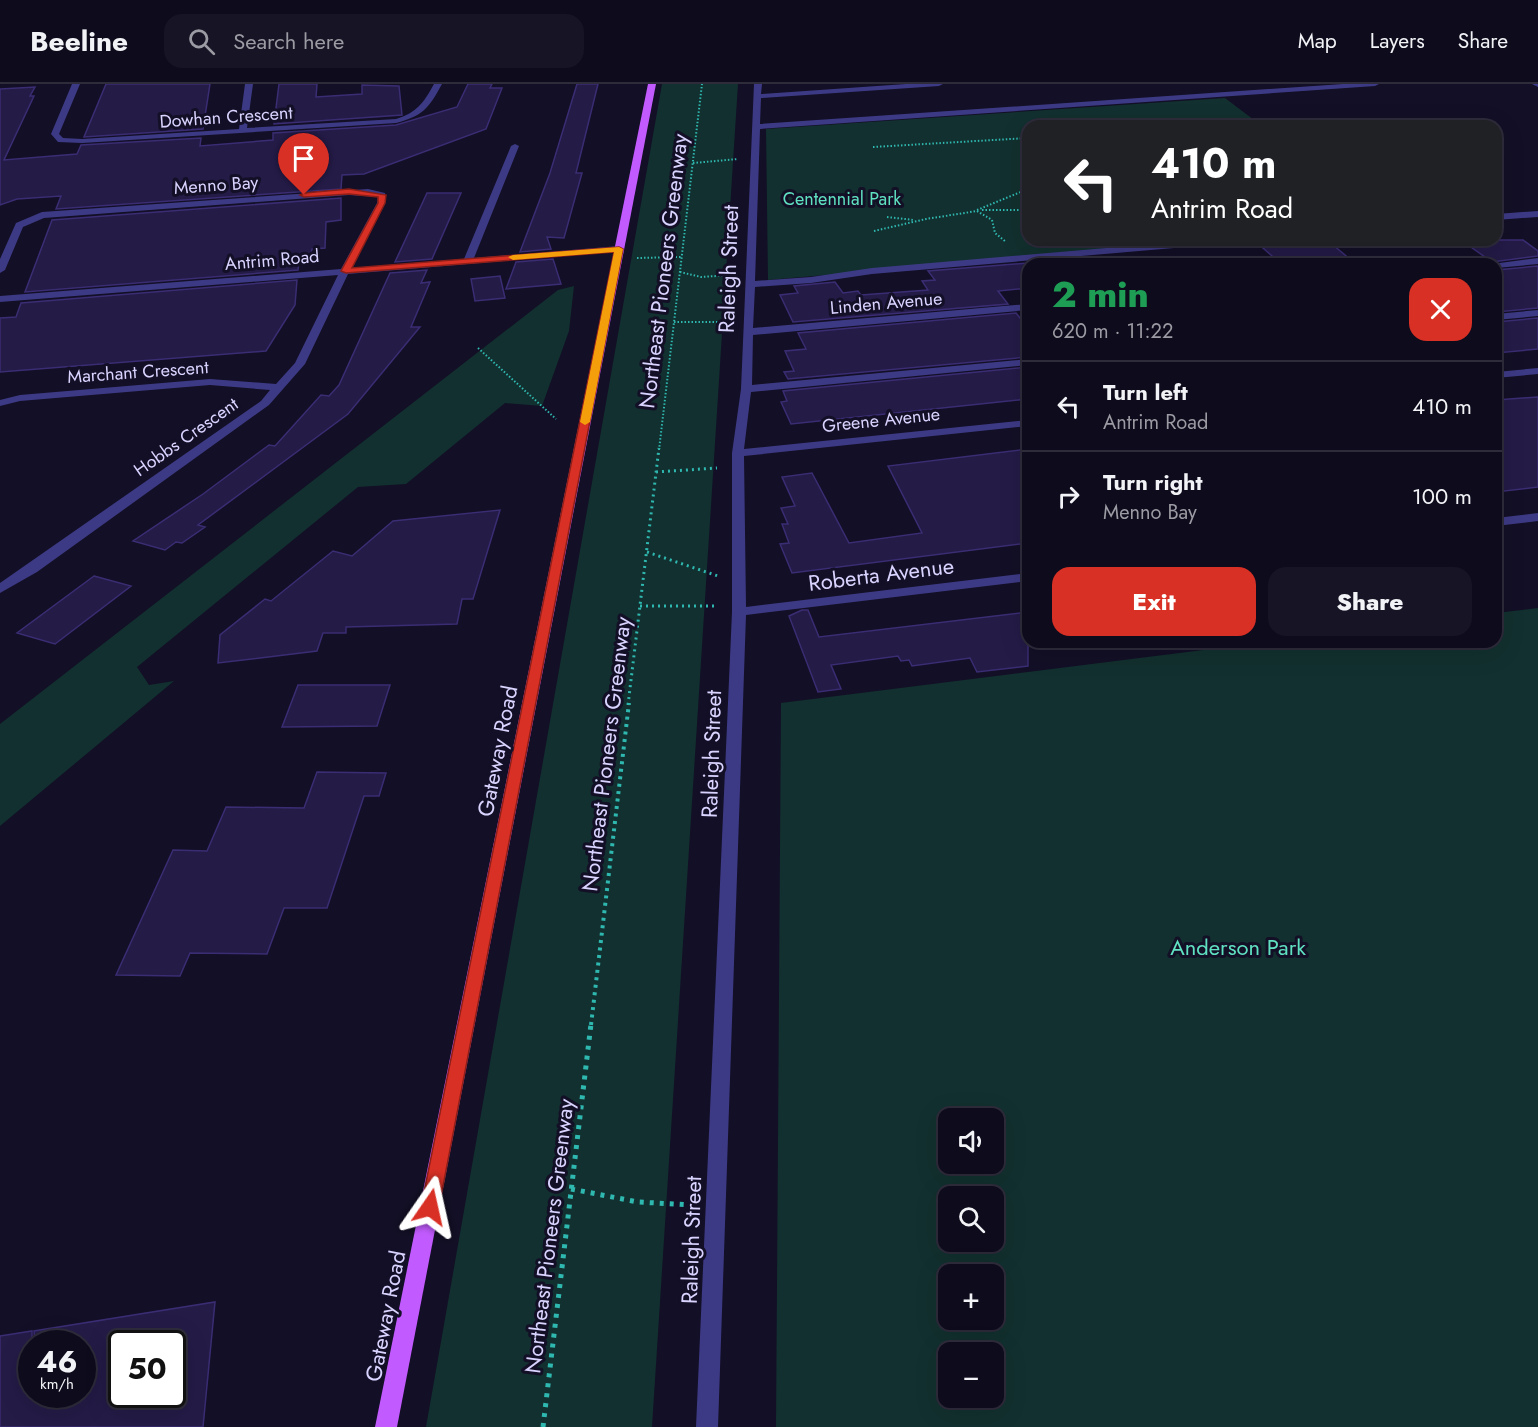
<!DOCTYPE html>
<html lang="en">
<head>
<meta charset="utf-8">
<style>
  :root { --surface:#0e0b1c; --page:#171425; --text:#f1f3f6; --muted:#9b9ba3; --line:#2e2b3b; --accent:#d93025 }
  body { margin:0; font-family:Jost,sans-serif; background:var(--page); color:var(--text); height:100vh; display:flex; flex-direction:column; font-size:22px; white-space:nowrap }
  * { box-sizing:border-box; margin:0 }
  p { font-size:20px; color:var(--muted) }
  .icon { flex:none; width:33px; height:33px; fill:none; stroke:currentColor; stroke-width:2; stroke-linecap:round; stroke-linejoin:round }
  .map { position:relative; flex:1; overflow:hidden }
  .details { position:absolute; left:1022px; top:174px; width:480px; height:390px; display:flex; flex-direction:column; background:var(--surface); border-radius:18px; box-shadow:0 6px 24px #0002,0 0 0 2px var(--line) }
  .details>* { flex:none }
  .banner { position:absolute; left:1022px; top:36px; width:480px; height:126px; border-radius:18px; box-shadow:0 6px 24px #0002,0 0 0 2px var(--line); background:#202124; color:#fff; overflow:hidden }
  .controls { position:absolute; left:938px; top:1024px; display:grid; gap:12px }
  .controls a { display:grid; place-items:center; width:66px; height:66px; border-radius:12px; background:var(--surface); box-shadow:0 6px 24px #0002,0 0 0 2px var(--line); font-size:30px }
  .speed { position:absolute; left:18px; top:1246px; display:flex; gap:12px; font-size:30px; font-weight:700; text-align:center }
  .speed>* { display:grid; place-content:center; width:78px; height:78px; border-radius:50%; background:var(--surface); box-shadow:0 6px 24px #0002,0 0 0 2px var(--line); line-height:1 }
  .speed small { font-size:15px; font-weight:400 }
  .speed .limit { border:3px solid #111; border-radius:9px; background:#fff; color:#111 }
  .pin { position:absolute; display:grid; place-items:center; width:51px; height:51px; color:#fff; margin:-62px -26px; border-radius:50% 50% 50% 0; rotate:-45deg; box-shadow:0 0 6px #0007 }
  .pin .icon { rotate:45deg }
  .me { position:absolute; width:66px; margin:-33px; rotate:11deg; stroke-linejoin:round; filter:drop-shadow(0 0 4px #0008) }
  .turn { display:flex; align-items:center; gap:21px; height:126px; padding:0 30px; font-size:27px }
  .turn .icon { width:78px; height:78px; stroke-width:2.5 }
  .turn b { display:block; font-size:42px; line-height:51px }
  .round { display:grid; place-items:center; flex:none; width:63px; height:63px; border-radius:18px; background:var(--page) }
  .overview { display:flex; align-items:center; justify-content:space-between; height:102px; padding:0 30px }
  h1 { font-size:36px; font-weight:800; line-height:45px; color:#1e9e55 }
  .button { display:flex; gap:12px; margin-top:auto; padding:12px 30px }
  .button a { flex:1; height:69px; border-radius:18px; background:var(--accent); color:#fff; font-size:24px; font-weight:800; line-height:69px; text-align:center }
  .button a+a { background:var(--page); color:var(--text) }
  ul { padding:0; list-style:none }
  li { display:flex; align-items:center; gap:18px; height:90px; padding:0 30px; border-top:2px solid var(--line) }
  li div { flex:1 }
  li b { display:block; font-size:22px }
  li em { font-style:normal }
  header { display:flex; align-items:center; gap:36px; box-sizing:border-box; height:84px; padding:0 30px; background:var(--surface); border-bottom:2px solid var(--line) }
  header strong { font-size:28px }
  nav { display:flex; gap:33px; margin-inline-start:auto; font-size:21px }
  .search { width:420px; height:54px; background:var(--page); display:flex; align-items:center; gap:15px; box-sizing:border-box; padding:0 21px; border-radius:18px; color:var(--muted); font-size:22px }
  .map>svg:first-child { display:block }
  .green { fill:#12302f; fill-rule:evenodd }
  .building { fill:#241b47; stroke:#3b2d73; stroke-width:1.5; fill-rule:evenodd }
  .lines { fill:none; stroke-linecap:round; stroke-linejoin:round }
  .path-far3 { stroke:#2fb8b0; stroke-width:2; stroke-dasharray:1.5 2; stroke-linecap:butt }
  .path-far2 { stroke:#2fb8b0; stroke-width:3; stroke-dasharray:2 4; stroke-linecap:butt }
  .path-far1 { stroke:#2fb8b0; stroke-width:4; stroke-dasharray:3 4.5; stroke-linecap:butt }
  .path { stroke:#2fb8b0; stroke-width:5; stroke-dasharray:4 6; stroke-linecap:butt }
  .minor { fill:#3d3a85; fill-rule:evenodd }
  .major { fill:#c25bff; fill-rule:evenodd }
  .route { fill:#d93025; stroke:#8d1f18; stroke-width:1.5 }
  .slow { fill:#f59e0b }
  .labels { text-anchor:middle; stroke-width:6; stroke-linejoin:round; paint-order:stroke }
  .far-street-label { font-size:18px; fill:#d9d4ff; stroke:#130f26 }
  .far-park-label { font-size:18px; fill:#5fe0c0; stroke:#130f26 }
  .street-label { font-size:22px; fill:#d9d4ff; stroke:#130f26 }
  .park-label { font-size:22px; fill:#5fe0c0; stroke:#130f26 }
</style>
</head>
<body>
<header>
<strong>Beeline</strong>
<div class="search"><svg class="icon" aria-label="search" viewBox="0 0 24 24"><circle cx="10" cy="10" r="6"/><path d="M15 15l6 6"/></svg>Search here</div>
<nav><a>Map</a><a>Layers</a><a>Share</a></nav>
</header>
<div class="map">
<svg width="1538" height="1343" viewBox="0 0 1538 1343">
  <rect width="100%" height="100%" fill="#130f26"/>
  <!-- green -->
  <path class="green" d="M662,0H738L652,1343H426Z
    M1225,14L1262,42H1028V156H1228L768,196L766,45Z
    M574,202L569,247L542,322L505,319L406,400L358,403L137,583L149,601L174,597L0,742V640L558,206Z
    M1538,524V1343H776L781,619L1267,558H1496V529ZM948,1035H993V1080H948ZM948,1113H993V1158H948ZM948,1191H993V1236H948ZM948,1269H993V1314H948Z"/>
  <!-- building -->
  <path class="building" d="M106,0H210L203,45L84,53Z
    M279,0H317L316,13L362,10V1L399,2L402,31L274,40Z
    M468,0H492L490,4H502L486,45L364,90L342,91L341,105L56,125L61,112L17,115L0,121V5L35,3L30,12H34L4,76L77,70L81,61L201,54L200,62L273,56V49L396,41L457,23Z
    M577,0H598L576,89H582L564,154L547,153L551,165L520,168L550,89Z
    M427,109H461L432,175L395,178Z
    M341,114V136L326,138L325,164L312,165L311,169L300,170L298,186L25,208L52,136Z
    M1254,156H1327L1351,176L1281,180Z
    M1461,156H1523L1538,167V172L1492,178Z
    M553,175L561,200L506,205L516,178Z
    M1028,179V204L998,207L1008,220L793,238L780,211L798,209L794,202L835,198L843,209L858,207L861,211L928,206L922,197L935,196L928,187Z
    M1538,182V224L1496,228V186Z
    M427,186L421,199L430,198L411,243H420L348,330L198,441L205,443L182,459L176,458L165,466L133,457L203,410L269,361L275,362L321,311L329,312L339,301L390,189Z
    M500,192L505,214L475,217L471,195Z
    M297,196L295,221L266,267L0,288V234L16,233L21,219Z
    M1016,229L1028,244V273L788,295L784,288L794,287L785,267L806,265L798,249Z
    M1538,234V265L1496,269V238Z
    M1028,283V315L791,340L781,318L787,317L783,307Z
    M1538,313V403L1496,408V316Z
    M1028,365V459L792,489L780,460L789,459L782,440H788L781,424L795,422L782,393L812,389L849,459L922,449L888,382Z
    M500,426L473,515H462L457,540L346,543V549H323L317,567L218,579L220,551L265,515L271,517L333,467L352,472L393,437Z
    M94,492L131,502L55,560L17,549Z
    M802,526H808L819,553L1028,528V582L977,588L970,574L912,582L909,576L901,577L898,572L831,581L841,605L818,608L789,532Z
    M298,601H390L377,642L282,643Z
    M317,688L386,689L379,712H364L327,824H284L267,870L190,869L180,892L116,891L173,766L207,767L226,723L304,724Z
    M215,1218L203,1343H0V1252L32,1247V1311H82V1260H35L34,1247ZM122,1260H172V1311H122Z"/>
  <g class="lines">
    <!-- path-far3 -->
    <path class="path-far3" d="M1220,42L1258,40
      M873,63L1028,54
      M693,79L738,75
      M977,126L1028,105
      M982,126H1028
      M887,133L914,136
      M874,147L926,135L977,127L992,136L995,149L1006,158
      M637,174L681,173
      M680,188L701,193L732,191
      M674,238H730
      M478,264L556,335
      M659,366L702,0"/>
    <!-- path-far2 -->
    <path class="path-far2" d="M656,388L717,384
      M647,468L718,492
      M640,522H717
      M628,621L659,364"/>
    <!-- path-far1 -->
    <path class="path-far1" d="M591,941L629,619"/>
    <!-- path -->
    <path class="path" d="M571,1105L638,1118L693,1121
      M543,1343L591,940"/>
    <!-- minor -->
    <path class="minor" d="M72,0H80L59,50L63,54L82,55L239,45L245,0H253L247,44L396,35C417,29 424,18 434,0H442C429,24 423,32 396,39L82,59L58,58L51,50Z
      M754,0H762L761,10L906,0H943L939,2L761,14L760,40L1343,0H1379L1375,2L760,45L755,197L811,193L872,184L1200,156H1237L1232,159L872,190L811,199L755,203L753,244L1028,220V226L753,251L752,301L1028,275V281L751,308L744,365L1028,336V342L744,372L746,523L1028,489V497L746,531L718,1343H696L732,528V369L741,305Z
      M1532,0H1538V3Z
      M515,60L519,62L474,174L619,162L622,163V167L348,190L305,280L269,321L37,488L0,509V499L261,317L270,306L210,301L20,317L0,322V316L20,311L210,295L276,300L295,279L338,191L0,218V212L341,185L377,119L378,113L349,111L44,134L23,143L5,186L0,189V175L16,139L42,128L368,105L385,109V119L351,184L464,175L511,62Z
      M1538,127V133L1496,136V130Z
      M1538,174V180L1496,184V180H1492Z
      M1538,226V232L1496,236V230Z
      M1538,284V290L1496,294V288Z
      M1538,429V437L1496,442V434Z"/>
    <!-- major -->
    <path class="major" d="M648,0H656L397,1343H375Z"/>
  </g>
  <!-- route -->
  <path class="route" d="M349,105L386,111L385,119L352,184L619,163L623,165L439,1123L436,1129L430,1131L423,1129L421,1123L614,168L346,189L341,187L378,119V113L349,110L304,113L300,111L304,109Z"/>
  <!-- slow -->
  <path class="slow" d="M619,163L623,165L590,338L585,341L580,338L614,168L513,176L508,173L513,171Z"/>
  <g class="labels">
    <!-- far-street labels -->
    <g class="far-street-label">
      <text transform="translate(226 33) rotate(-4)" y="6">Dowhan Crescent</text>
      <text transform="translate(216 101) rotate(-4)" y="6">Menno Bay</text>
      <text transform="translate(272 176) rotate(-5)" y="6">Antrim Road</text>
      <text transform="translate(886 219) rotate(-5)" y="6">Linden Avenue</text>
      <text transform="translate(138 288) rotate(-4)" y="6">Marchant Crescent</text>
      <text transform="translate(881 336) rotate(-6)" y="6">Greene Avenue</text>
      <text transform="translate(186 353) rotate(-35)" y="6">Hobbs Crescent</text>
    </g>
    <!-- far-park labels -->
    <g class="far-park-label">
      <text x="842" y="121">Centennial Park</text>
    </g>
    <!-- street labels -->
    <g class="street-label">
      <text transform="translate(728 185) rotate(-88)" y="8">Raleigh Street</text>
      <text transform="translate(663 187) rotate(-83)" y="8">Northeast Pioneers Greenway</text>
      <text transform="translate(881 490) rotate(-7)" y="8">Roberta Avenue</text>
      <text transform="translate(497 667) rotate(-79)" y="8">Gateway Road</text>
      <text transform="translate(606 670) rotate(-83)" y="8">Northeast Pioneers Greenway</text>
      <text transform="translate(711 670) rotate(-88)" y="8">Raleigh Street</text>
      <text transform="translate(549 1152) rotate(-83)" y="8">Northeast Pioneers Greenway</text>
      <text transform="translate(691 1156) rotate(-88)" y="8">Raleigh Street</text>
      <text transform="translate(385 1232) rotate(-79)" y="8">Gateway Road</text>
    </g>
    <!-- park labels -->
    <g class="park-label">
      <text x="1238" y="871">Anderson Park</text>
    </g>
  </g>
</svg>
<div class="controls">
<a><svg class="icon" aria-label="sound" viewBox="0 0 24 24"><path d="M4 9h4l5-4v14l-5-4H4zM17 9q2 3 0 6"/></svg></a>
<a><svg class="icon" aria-label="search" viewBox="0 0 24 24"><circle cx="10" cy="10" r="6"/><path d="M15 15l6 6"/></svg></a>
<a>+</a>
<a>−</a>
</div>
<div class="speed"><div>46<small>km/h</small></div><div class="limit">50</div></div>
<div class="pin" style="left:304px;top:111px;background:#d93025"><svg class="icon" aria-label="arrive" viewBox="0 0 24 24"><path d="M6 21V4h12l-3 4 3 4H6"/></svg></div>
<svg class="me" style="left:430px;top:1123px" viewBox="-20 -20 40 40"><path d="M0-17L14 15 0 8-14 15z" fill="#d93025" stroke="#fff" stroke-width="4"/></svg>
<div class="banner">
<div class="turn"><svg class="icon" aria-label="left" viewBox="0 0 24 24"><path d="M17 20v-9H6M10 6l-5 5 5 5"/></svg><div><b>410 m</b>Antrim Road</div></div>
</div>
<section class="details">
<div class="overview"><div><h1>2 min</h1><p>620 m · 11:22</p></div><a class="round" style="background:#d93025;color:#fff"><svg class="icon" aria-label="close" viewBox="0 0 24 24"><path d="M6 6l12 12M18 6L6 18"/></svg></a></div>
<ul>
<li><svg class="icon" aria-label="left" viewBox="0 0 24 24"><path d="M17 20v-9H6M10 6l-5 5 5 5"/></svg><div><b>Turn left</b><p>Antrim Road</p></div><em>410 m</em></li>
<li><svg class="icon" aria-label="right" viewBox="0 0 24 24"><path d="M7 20v-9h11M14 6l5 5-5 5"/></svg><div><b>Turn right</b><p>Menno Bay</p></div><em>100 m</em></li>
</ul>
<div class="button"><a>Exit</a><a>Share</a></div>
</section>
</div>
</body>
</html>
